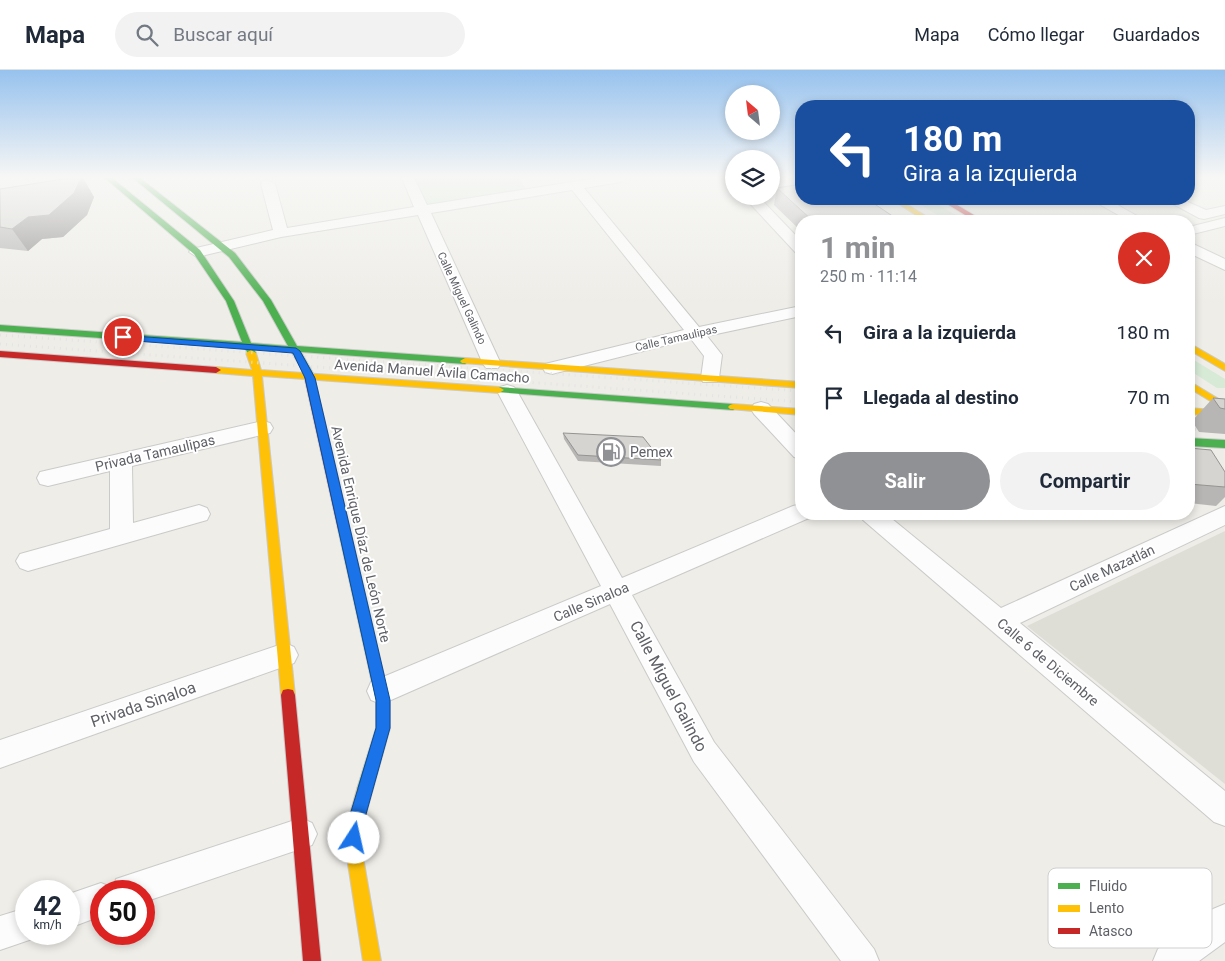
<!DOCTYPE html>
<html lang="es">
<head>
<meta charset="utf-8">
<style>
  :root { --surface:#fff; --page:#f2f2f3; --text:#1f2937; --muted:#747a83; --line:#e0e1e3; --accent:#909194 }
  body { margin:0; font-family:Roboto,sans-serif; background:var(--page); color:var(--text); height:100vh; display:flex; flex-direction:column; font-size:19px; white-space:nowrap }
  * { box-sizing:border-box; margin:0 }
  p { font-size:16px; color:var(--muted) }
  .icon { flex:none; width:28px; height:28px; fill:none; stroke:currentColor; stroke-width:2; stroke-linecap:round; stroke-linejoin:round }
  .map { position:relative; flex:1; overflow:hidden }
  .panel { position:absolute; left:795px; top:145px; width:400px; height:305px; display:flex; flex-direction:column; background:var(--surface); border-radius:20px; box-shadow:0 2px 8px #0003 }
  .panel>* { flex:none }
  .top-card { position:absolute; left:795px; top:30px; width:400px; height:105px; border-radius:20px; box-shadow:0 2px 8px #0003; background:#1a4fa0; color:#fff; overflow:hidden }
  .needle { width:32px; rotate:332deg }
  .tools { position:absolute; left:725px; top:15px; display:grid; gap:10px }
  .tools a { display:grid; place-items:center; width:55px; height:55px; border-radius:50%; background:var(--surface); box-shadow:0 2px 8px #0003; font-size:25px }
  .speed { position:absolute; left:15px; top:810px; display:flex; gap:10px; font-size:25px; font-weight:700; text-align:center }
  .speed>* { display:grid; place-content:center; width:65px; height:65px; border-radius:50%; background:var(--surface); box-shadow:0 2px 8px #0003; line-height:1 }
  .speed small { font-size:12px; font-weight:400 }
  .speed .limit { border:8px solid #d22; background:#fff; color:#111 }
  .pin { position:absolute; display:grid; place-items:center; width:42px; height:42px; color:#fff; margin:-21px; border:2px solid #fff; border-radius:50%; box-shadow:0 1px 5px #0007 }
  .me { position:absolute; width:55px; margin:-28px; rotate:10deg; stroke-linejoin:round; filter:drop-shadow(0 0 4px #0008) }
  .turn { display:flex; align-items:center; gap:18px; height:105px; padding:0 25px; font-size:22px }
  .turn .icon { width:65px; height:65px; stroke-width:2.5 }
  .turn b { display:block; font-size:35px; line-height:42px }
  .round { display:grid; place-items:center; flex:none; width:52px; height:52px; border-radius:26px; background:var(--page) }
  .summary { display:flex; align-items:center; justify-content:space-between; height:85px; padding:0 25px }
  h1 { font-size:30px; font-weight:700; line-height:38px; color:var(--accent) }
  .button { display:flex; gap:10px; margin-top:auto; padding:10px 25px }
  .button a { flex:1; height:58px; border-radius:30px; background:var(--accent); color:#fff; font-size:20px; font-weight:700; line-height:58px; text-align:center }
  .button a+a { background:var(--page); color:var(--text) }
  ul { padding:0; list-style:none }
  li { display:flex; align-items:center; gap:15px; height:65px; padding:0 25px }
  li div { flex:1 }
  li b { display:block; font-size:19px }
  li em { font-style:normal }
  header { display:flex; align-items:center; gap:30px; box-sizing:border-box; height:70px; padding:0 25px; background:var(--surface); border-bottom:1px solid var(--line) }
  header strong { font-size:24px }
  nav { display:flex; gap:28px; margin-inline-start:auto; font-size:18px }
  .search { width:350px; height:45px; background:var(--page); display:flex; align-items:center; gap:12px; box-sizing:border-box; padding:0 18px; border-radius:28px; color:var(--muted); font-size:19px }
  .map>svg:first-child { display:block }
  .education { fill:#deddd6 }
  .green { fill:#d6ead6 }
  .lines { fill:none; stroke-linecap:round; stroke-linejoin:round }
  .street-casing { stroke:#cacac8; stroke-width:2 }
  .fast-casing { stroke:#cbcac9; stroke-width:2 }
  .slow-casing { stroke:#cbcac9; stroke-width:2 }
  .jam-casing { stroke:#cbcac9; stroke-width:2 }
  .street { fill:#fcfcfc; fill-rule:evenodd }
  .fast { fill:#4caf50; fill-rule:evenodd }
  .slow { fill:#ffc107; fill-rule:evenodd }
  .jam { fill:#c62828; fill-rule:evenodd }
  .rail { stroke:#e4e4e3; stroke-width:3; stroke-dasharray:1 5; stroke-linecap:butt }
  .wall { fill:#b7b6b4 }
  .shaded-wall { fill:#959492 }
  .building { fill:#d5d4d1; stroke:#959492 }
  .route { fill:#1a73e8; stroke:#114b97 }
  .labels { text-anchor:middle; stroke-width:4; stroke-linejoin:round; paint-order:stroke }
  .far-street-label { font-size:11px; fill:#5e6066; stroke:#fff }
  .street-label { font-size:14px; fill:#5e6066; stroke:#fff }
  .poi-label { font-size:14px; fill:#5e6066; stroke:#fff; text-anchor:start }
  .near-street-label { font-size:16px; fill:#5e6066; stroke:#fff }
  .key { fill:#fff; stroke:#cfcfd1; stroke-width:1 }
  .key-label { font-size:14px; fill:#5e6066 }
</style>
</head>
<body>
<header>
<strong>Mapa</strong>
<div class="search"><svg class="icon" aria-label="search" viewBox="0 0 24 24"><circle cx="10" cy="10" r="6"/><path d="M15 15l6 6"/></svg>Buscar aquí</div>
<nav><a>Mapa</a><a>Cómo llegar</a><a>Guardados</a></nav>
</header>
<div class="map">
<svg width="1225" height="891" viewBox="0 0 1225 891">
  <rect width="100%" height="100%" fill="#eeede8"/>
  <!-- education -->
  <path class="education" d="M1225,461V714L1027,556Z"/>
  <!-- green -->
  <path class="green" d="M412,108H519L526,119L425,135Z
    M911,129H929L966,151H947Z
    M1189,287L1225,309V318H1217L1189,300Z"/>
  <g class="lines">
    <defs>
      <path id="street" d="M402,108H414L427,135L597,108H627L621,112L584,118L699,257L801,236V246L707,266L722,285L719,308L717,312H703L701,308L704,286L691,269L552,304L545,302L543,298L545,294L684,260L572,120L431,143L501,294L498,298H486L483,294L418,145L281,167L197,187L189,182L192,179L273,160L261,114L263,111L268,110L275,114L287,158L414,137Z
        M726,108H734V114L729,113Z
        M743,126H758L801,171V184L796,183Z
        M1090,129H1107L1146,151H1129Z
        M1164,129H1181L1206,140L1225,136V144L1204,149L1199,148Z
        M1225,148V156L1189,165V157Z
        M1189,172L1225,189V200L1189,183Z
        M507,315L514,317L517,321L622,508L793,436L801,434V444H811L809,448L632,525L714,672L874,879L879,891H841L694,692L610,534L391,630L381,634L371,630L367,621L371,612L601,516L497,321L500,317Z
        M761,332L768,334L801,369V389L794,387L754,344L751,339L754,334Z
        M263,351L270,353L273,358L270,363L132,396L133,453L199,435L207,438L210,444L207,450L28,501L20,498L16,491L20,484L110,459V401L48,416L40,414L37,408L40,402Z
        M1225,436V455L1020,553L1225,721V756L1214,752L863,450L860,444H886L1001,538Z
        M285,573L294,577L298,585L294,593L0,698V670Z
        M301,748L312,753L317,764L312,775L144,832V821H101V846L69,858V824L101,813L113,818L116,809L128,805Z
        M1225,834V872L1199,891H1153L1158,879L1213,839Z
        M26,838V864H39L38,867L0,880V846Z"/>
      <path id="fast" d="M105,108H112L200,180L234,231L251,273L288,276L263,231L229,187L133,108H140L235,183L271,230L297,276L465,288L470,291L465,294L301,282L314,305L309,308L306,307L291,281L254,279L256,283L251,286L248,285L245,278L0,261V255L242,272L226,231L194,184Z
        M499,317L733,334L738,337L733,340L496,322L494,320Z
        M1189,368L1225,370V378L1189,376Z
        M344,455L348,456L350,459L390,631V658L373,719L370,724L365,727L360,724L357,719L376,658V631L338,459L340,456Z"/>
      <path id="slow" d="M891,129H898L934,151H925Z
        M1189,273L1225,294V301L1189,280Z
        M251,280L256,283L261,300L499,317L504,320L499,323L262,306L295,625L293,630L288,631L283,630L281,625L253,306L216,303L211,300L216,297L252,300L246,283Z
        M465,288L801,312V318L462,293L460,291Z
        M1189,311L1225,333V340L1189,318Z
        M733,334L801,339V345L730,339L728,337L730,335Z
        M1189,338L1225,341V347L1189,344Z
        M365,711L370,714L373,719L363,755L362,781L381,891H363L346,781L347,755L357,719L360,714Z"/>
      <path id="jam" d="M939,129H947L984,151H975Z
        M0,281L216,297L221,300L216,303L0,287Z
        M309,302L314,305L350,459L348,462H340L338,459L304,305Z
        M288,619L293,620L295,625L321,891H303L281,625L283,620Z"/>
    </defs>
    <!-- street casing -->
    <use href="#street" class="street-casing"/>
    <!-- fast casing -->
    <use href="#fast" class="fast-casing"/>
    <!-- slow casing -->
    <use href="#slow" class="slow-casing"/>
    <!-- jam casing -->
    <use href="#jam" class="jam-casing"/>
    <!-- street -->
    <use href="#street" class="street"/>
    <!-- fast -->
    <use href="#fast" class="fast"/>
    <!-- slow -->
    <use href="#slow" class="slow"/>
    <!-- jam -->
    <use href="#jam" class="jam"/>
    <!-- rail -->
    <path class="rail" d="M0,265L801,321
      M0,274L801,332
      M1189,349L1225,352
      M1189,359L1225,361"/>
  </g>
  <!-- wall -->
  <path class="wall" d="M70,108H83L94,127L87,145L63,167L42,169L28,181L0,178V119Z
    M777,118L894,147L892,151H801V161L774,135Z
    M1213,328L1225,329V364L1199,362L1192,351Z
    M563,363L661,390V396L578,391L564,369Z
    M1189,378L1225,402V427L1216,436L1189,433Z"/>
  <!-- shaded-wall -->
  <path class="shaded-wall" d="M81,108H83L94,127L87,145L63,167L42,169L28,181L12,159Z
    M894,147L892,151H874Z"/>
  <!-- building -->
  <path class="building" d="M70,108H81L74,123L49,145L28,147L12,159L0,157V119Z
    M801,114V129H867L894,147L874,151H813L777,118Z
    M1213,328L1225,329V339L1220,338Z
    M563,363L643,367L661,390L578,385Z
    M1189,378L1211,380L1225,402V417L1189,414Z"/>
  <!-- sky -->
  <linearGradient id="sky" x2="0" y2="1"><stop stop-color="#97c2ee"/><stop offset="0.46" stop-color="#f7f7f5"/><stop offset="1" stop-color="#f7f7f5" stop-opacity="0"/></linearGradient>
  <rect width="1225" height="233" fill="url(#sky)"/>
  <!-- route -->
  <path class="route" d="M120,265L296,278L300,281L315,308L390,630V658L363,755L360,774L354,776L349,774L347,755L376,658V630L305,308L293,283L123,270L120,269Z"/>
  <!-- icons -->
  <defs>
    <symbol id="fuel-ring" viewBox="-11 -11 22 22"><circle r="9.5" fill="#fff" stroke="#909194" stroke-width="1.5"/><path d="M-5.5-6h7V0h2V4h1.3V-2.5L3-4.5l.8-.8L6-3V5H2.5V1h-1V6h-7ZM-4.2-4.7v3.2H.2V-4.7Z" fill="#909194"/></symbol>
  </defs>
  <g fill-rule="evenodd">
    <use href="#fuel-ring" x="595" y="366" width="32" height="32"/>
  </g>
  <g class="labels">
    <!-- far-street labels -->
    <g class="far-street-label">
      <text transform="translate(462 228) rotate(65)" y="4">Calle Miguel Galindo</text>
      <text transform="translate(676 268) rotate(-13)" y="4">Calle Tamaulipas</text>
    </g>
    <!-- street labels -->
    <g class="street-label">
      <text transform="translate(432 301) rotate(4)" y="5">Avenida Manuel Ávila Camacho</text>
      <text transform="translate(155 383) rotate(-13)" y="5">Privada Tamaulipas</text>
      <text transform="translate(361 464) rotate(77)" y="5">Avenida Enrique Díaz de León Norte</text>
      <text transform="translate(1112 498) rotate(-25)" y="5">Calle Mazatlán</text>
      <text transform="translate(591 532) rotate(-23)" y="5">Calle Sinaloa</text>
      <text transform="translate(1048 592) rotate(40)" y="5">Calle 6 de Diciembre</text>
    </g>
    <!-- poi labels -->
    <g class="poi-label">
      <text x="630" y="387">Pemex</text>
    </g>
    <!-- near-street labels -->
    <g class="near-street-label">
      <text transform="translate(669 616) rotate(62)" y="6">Calle Miguel Galindo</text>
      <text transform="translate(143 634) rotate(-19)" y="6">Privada Sinaloa</text>
    </g>
  </g>
  <!-- legend -->
  <rect x="1048" y="798" width="164" height="80" rx="8" class="key"/>
  <rect x="1058" y="813" width="22" height="6" fill="#4caf50"/>
  <rect x="1058" y="835" width="22" height="7" fill="#ffc107"/>
  <rect x="1058" y="858" width="22" height="6" fill="#c62828"/>
  <g class="key-label">
    <text x="1089" y="821">Fluido</text>
    <text x="1089" y="843">Lento</text>
    <text x="1089" y="866">Atasco</text>
  </g>
</svg>
<div class="tools">
<a><svg class="needle" viewBox="-14 -14 28 28"><path d="M0-13l5 13h-10z" fill="#e53935"/><path d="M0 13l5-13h-10z" fill="#747a83"/></svg></a>
<a><svg class="icon" aria-label="layers" viewBox="0 0 24 24"><path d="M12 4l9 5-9 5-9-5zM3 14l9 5 9-5"/></svg></a>
</div>
<div class="speed"><div>42<small>km/h</small></div><div class="limit">50</div></div>
<div class="pin" style="left:123px;top:267px;background:#d93025"><svg class="icon" aria-label="arrive" viewBox="0 0 24 24"><path d="M6 21V4h12l-3 4 3 4H6"/></svg></div>
<svg class="me" style="left:354px;top:768px" viewBox="-20 -20 40 40"><circle r="19" fill="#fff"/><path d="M0-13L10 11 0 6-10 11z" fill="#1a73e8"/></svg>
<div class="top-card">
<div class="turn"><svg class="icon" aria-label="left" viewBox="0 0 24 24"><path d="M17 20v-9H6M10 6l-5 5 5 5"/></svg><div><b>180 m</b>Gira a la izquierda</div></div>
</div>
<section class="panel">
<div class="summary"><div><h1>1 min</h1><p>250 m · 11:14</p></div><a class="round" style="background:#d93025;color:#fff"><svg class="icon" aria-label="close" viewBox="0 0 24 24"><path d="M6 6l12 12M18 6L6 18"/></svg></a></div>
<ul>
<li><svg class="icon" aria-label="left" viewBox="0 0 24 24"><path d="M17 20v-9H6M10 6l-5 5 5 5"/></svg><div><b>Gira a la izquierda</b></div><em>180 m</em></li>
<li><svg class="icon" aria-label="arrive" viewBox="0 0 24 24"><path d="M6 21V4h12l-3 4 3 4H6"/></svg><div><b>Llegada al destino</b></div><em>70 m</em></li>
</ul>
<div class="button"><a>Salir</a><a>Compartir</a></div>
</section>
</div>
</body>
</html>
